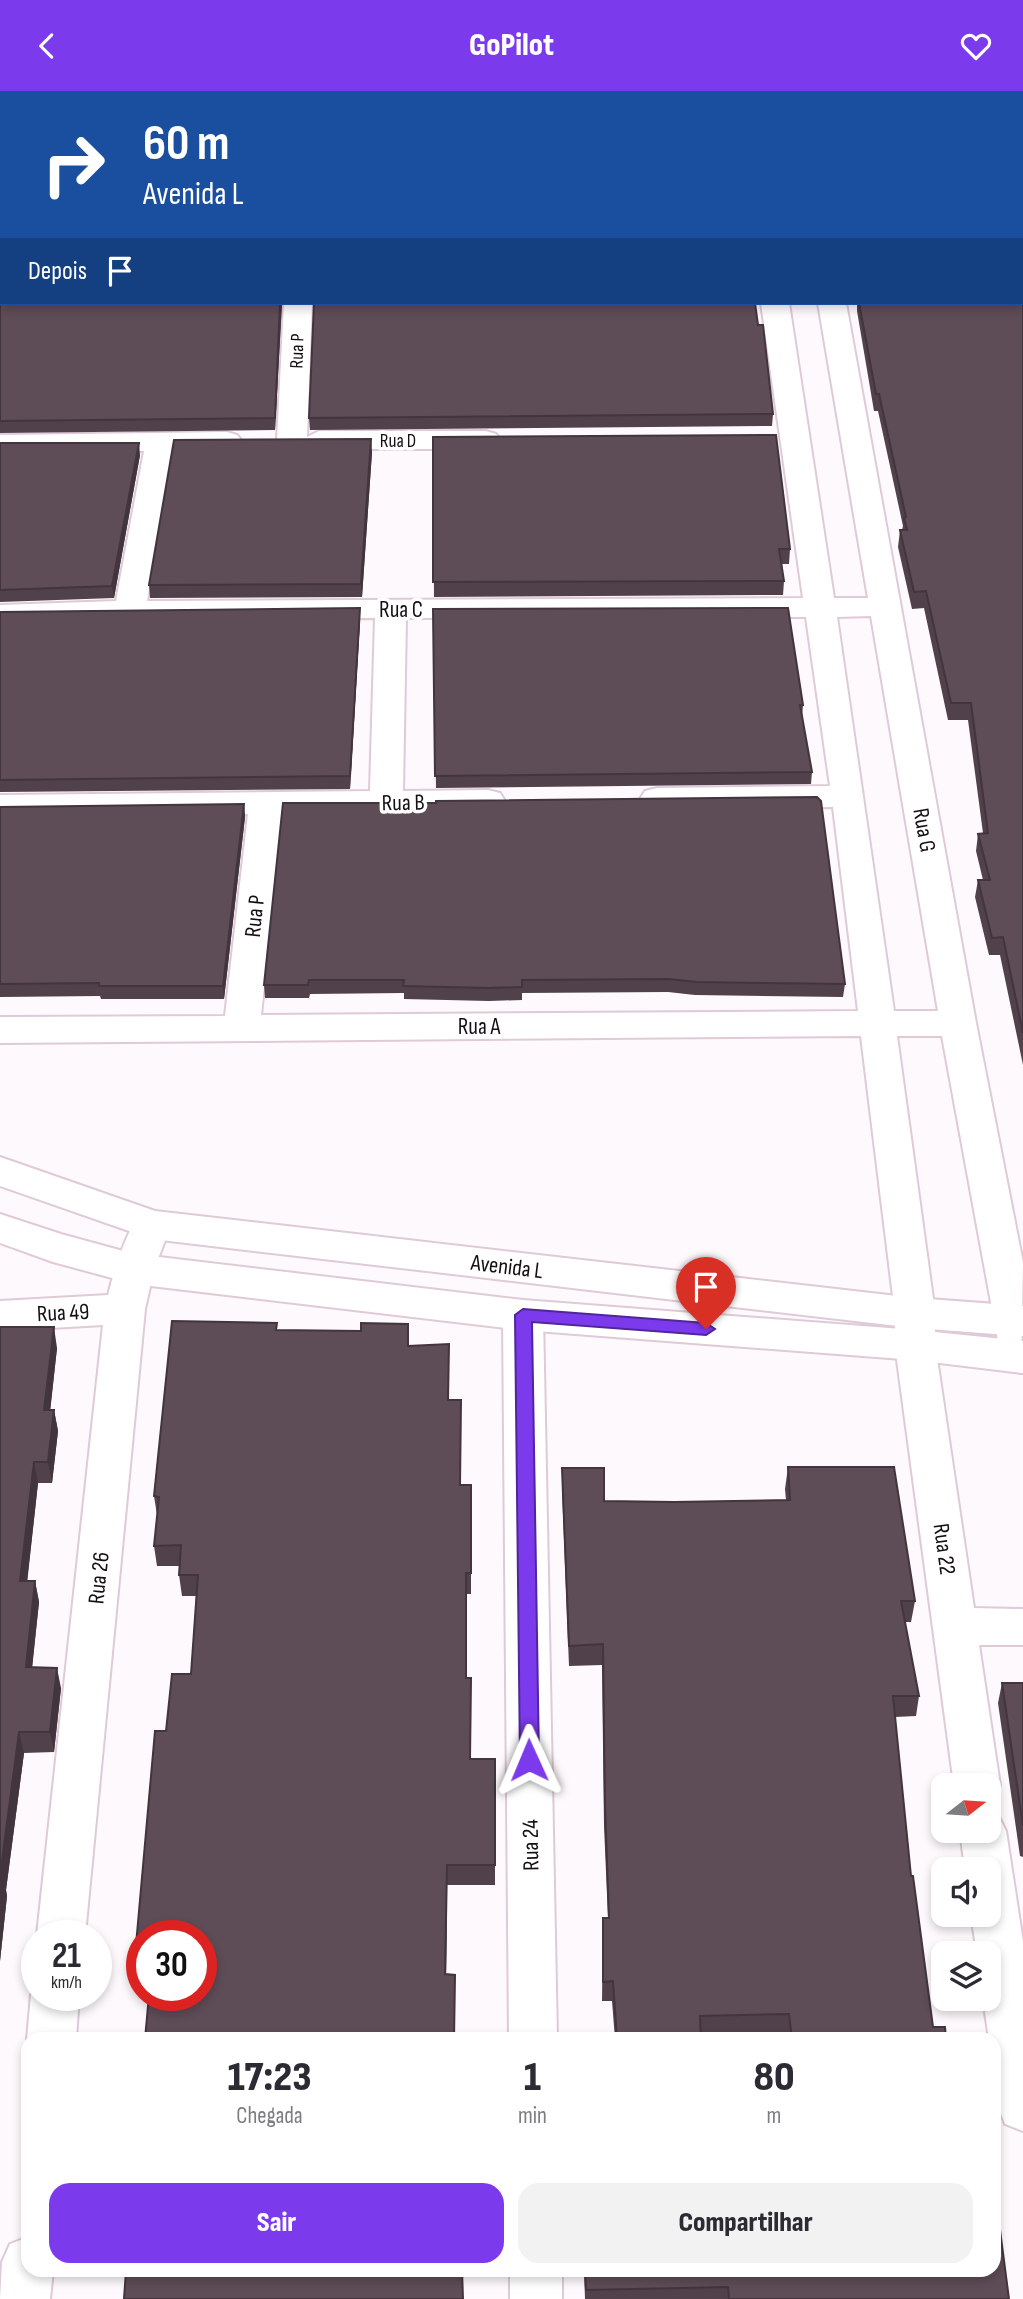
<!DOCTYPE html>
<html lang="pt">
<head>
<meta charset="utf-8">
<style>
  :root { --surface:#fff; --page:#f2f2f3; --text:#2b2b33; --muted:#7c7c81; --accent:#7c3aed }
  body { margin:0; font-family:"Sofia Sans Condensed",sans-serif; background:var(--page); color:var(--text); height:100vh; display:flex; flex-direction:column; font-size:26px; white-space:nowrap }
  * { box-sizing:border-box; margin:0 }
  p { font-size:23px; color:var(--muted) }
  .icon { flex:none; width:38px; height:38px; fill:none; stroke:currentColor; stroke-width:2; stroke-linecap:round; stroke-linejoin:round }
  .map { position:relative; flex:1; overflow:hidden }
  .side { position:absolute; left:21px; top:1941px; width:980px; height:245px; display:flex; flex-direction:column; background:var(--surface); border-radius:21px; box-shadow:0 4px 10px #0003 }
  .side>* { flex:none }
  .hud { position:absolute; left:0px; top:0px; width:1024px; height:214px; box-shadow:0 4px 10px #0003; background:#1a4fa0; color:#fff; overflow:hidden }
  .needle { width:46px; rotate:73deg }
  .fabs { position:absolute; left:931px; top:1682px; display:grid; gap:14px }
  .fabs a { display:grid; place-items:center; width:70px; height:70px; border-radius:14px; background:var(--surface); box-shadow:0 4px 10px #0003; font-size:35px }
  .speed { position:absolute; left:21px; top:1829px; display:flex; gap:14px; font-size:35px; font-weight:700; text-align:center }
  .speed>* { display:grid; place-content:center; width:91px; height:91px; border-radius:50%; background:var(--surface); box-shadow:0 4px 10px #0003; line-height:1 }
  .speed small { font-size:18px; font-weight:400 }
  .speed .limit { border:10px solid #d22; background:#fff; color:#111 }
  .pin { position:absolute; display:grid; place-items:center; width:60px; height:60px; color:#fff; margin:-72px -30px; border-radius:50% 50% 50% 0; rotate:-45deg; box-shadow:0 0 7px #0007 }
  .pin .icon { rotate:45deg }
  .me { position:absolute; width:77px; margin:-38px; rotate:359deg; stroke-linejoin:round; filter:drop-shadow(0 0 5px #0008) }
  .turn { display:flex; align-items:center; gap:24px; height:147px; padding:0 28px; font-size:32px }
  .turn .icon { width:91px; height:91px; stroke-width:2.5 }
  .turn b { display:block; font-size:49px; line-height:60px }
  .then { display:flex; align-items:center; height:66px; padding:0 28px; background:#0003; gap:14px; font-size:26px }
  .eta { display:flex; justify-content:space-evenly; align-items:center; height:119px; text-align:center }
  .eta b { font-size:42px; font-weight:800; line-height:49px }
  .primary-button { display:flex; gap:14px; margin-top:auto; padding:14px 28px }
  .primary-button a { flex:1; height:80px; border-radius:21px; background:var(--accent); color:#fff; font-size:28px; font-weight:800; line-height:80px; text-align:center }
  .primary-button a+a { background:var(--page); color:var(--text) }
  header { display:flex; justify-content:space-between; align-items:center; height:91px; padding:0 28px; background:var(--accent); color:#fff; font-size:32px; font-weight:800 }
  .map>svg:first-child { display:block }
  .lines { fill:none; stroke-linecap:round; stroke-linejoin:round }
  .street-casing { stroke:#dfcad7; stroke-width:4 }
  .secondary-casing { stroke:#dfcad7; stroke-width:4 }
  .street { fill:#fff; fill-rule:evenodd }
  .secondary { fill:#fff; fill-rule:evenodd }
  .wall { fill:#51414b }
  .shaded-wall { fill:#42353d }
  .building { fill:#5e4c57; stroke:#42353d; stroke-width:2 }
  .route { fill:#7c3aed; stroke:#51269a; stroke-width:2 }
  .labels { text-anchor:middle; stroke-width:7; stroke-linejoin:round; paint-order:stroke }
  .far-street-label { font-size:19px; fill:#150e12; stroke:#fff }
  .street-label { font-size:23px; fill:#150e12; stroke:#fff }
</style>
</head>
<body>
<header><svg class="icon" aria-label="back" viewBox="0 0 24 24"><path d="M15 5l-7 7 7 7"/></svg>GoPilot<svg class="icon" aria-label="heart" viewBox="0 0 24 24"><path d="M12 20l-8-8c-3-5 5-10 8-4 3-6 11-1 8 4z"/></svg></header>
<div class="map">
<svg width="1023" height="2208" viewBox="0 0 1023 2208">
  <rect width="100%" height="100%" fill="#fef9fc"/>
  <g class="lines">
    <defs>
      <path id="street" d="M735,0H759V2H735Z
        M787,0H811V2H787Z
        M284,212H312L307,346L319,340H486L496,343L501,349L496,355L486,358H319L309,355L306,351L302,355L292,358L282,355L277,349Z
        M761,212H789L834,507H868L818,212H846L976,932L1023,1172L1021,1282L1007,1277L1001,1266L942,945H897L935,1222V1254L974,1517L1023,1518V1554H979L1000,1694L993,1708L989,1710V1694H954L895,1254V1222L861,945L0,952V926L225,925L248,723L0,726V704L370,700L375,527L130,528L0,532V514L116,510L144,360L0,362V344L227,341L237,344L242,350L237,356L173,359L147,510L803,507ZM871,525L938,920H894L837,526ZM806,526L830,695L657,697L645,700L640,708L645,716L657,719L833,716L858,920L261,924L282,723L488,721L500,718L505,710L500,702L488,699L403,700L406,527Z
        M152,1120L166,1124L171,1134L154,1178L145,1218L85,1844H37L103,1234L0,1240V1210L108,1204C115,1176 124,1149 138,1124Z
        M523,1209L537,1213L543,1224L557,1948H509L503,1224L509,1213Z
        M989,1722L999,1726L1006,1740L1023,1851V2040L1005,2033C993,2005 994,1977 994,1948H989L983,1908H989V1862H977L971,1824H989V1778H965L960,1740H989Z
        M37,1891V1904H79L76,1948H28V1951L27,1948L31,1904Z
        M28,2146V2179H53L50,2208H0L2,2171L10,2153Z
        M510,2179H562V2208H510Z"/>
      <path id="secondary" d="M0,1066L155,1120L915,1207L1023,1215V1245L915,1237L152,1148L0,1095Z
        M0,1123L61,1143L134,1163L523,1209L915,1239L1023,1250V1282L915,1269L523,1239L134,1193L53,1171L0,1152Z"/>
    </defs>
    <!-- street casing -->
    <use href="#street" class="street-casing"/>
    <!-- secondary casing -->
    <use href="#secondary" class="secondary-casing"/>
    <!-- street -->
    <use href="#street" class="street"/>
    <!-- secondary -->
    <use href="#secondary" class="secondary"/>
  </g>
  <!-- wall -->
  <path class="wall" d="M821,0H1023V974L1000,864H989L975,806L978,789H983L976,760L978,743L983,742L968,629H948L924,517L912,518L898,456L900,439H902L903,435L878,320H874L857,220V212H1022V2H822Z
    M0,201L282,212L275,339L0,342Z
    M773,323L772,335L310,339L309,327Z
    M433,346L790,458L789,473H782L784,490L783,504L434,506Z
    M0,352L140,364L114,507L0,511Z
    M372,361L362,506L150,507L149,494Z
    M433,518L803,614L802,626L812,681L811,693L436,697Z
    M0,521L360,530L350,698L0,701Z
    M283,712L845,893L843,906L695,904L668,901L522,902V909L489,910L404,908V902L310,903L309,907H265L264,894Z
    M244,713L245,726L224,908H101L100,905L0,906V716Z
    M0,1236L57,1257L50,1319H54L58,1340L52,1392H38L27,1490H35L39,1511L32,1576L61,1597L54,1661L24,1662L6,1799L7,1805L0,1870Z
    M278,1239L409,1255L449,1275V1309H461L460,1394H471V1503H466V1587L471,1668H495V1794H447L446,1883L455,1903L201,1844H142V1873H139L136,1854L166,1640L191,1583L196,1505H182L179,1484L180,1475H157L154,1455L157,1424L154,1405Z
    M788,1376L915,1510L911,1531H905L919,1605L916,1625L895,1626L911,1785L933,1936L946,1948H787L786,1942L701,1944V1948H615L612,1910H602L603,1827H608L604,1735L602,1574L569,1575L562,1399V1377L604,1410L674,1411L786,1409L785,1398Z
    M1002,1592H1023V1766L1020,1765L998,1612Z
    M584,2179H994L1009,2208H585Z"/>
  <!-- shaded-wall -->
  <path class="shaded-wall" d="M0,37H2V49H0Z
    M2,181V194H0V182Z
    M280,212H282L275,339V327Z
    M371,348L372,361L362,506L361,493Z
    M139,352L140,364L114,507L112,495Z
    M360,517V530L350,698V685Z
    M244,713L245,726L224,908L223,895Z
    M54,1236L57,1257L48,1340L44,1319Z
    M54,1319L58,1340L52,1392L48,1371Z
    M34,1371L38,1392L25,1511L20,1490Z
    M35,1490L39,1511L30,1597L26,1576Z
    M57,1577L61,1597L54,1661L50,1641Z
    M19,1641L24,1662L6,1799L7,1805L0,1870V1787Z
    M447,1774V1794L446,1902L445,1883Z"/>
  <!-- building -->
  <path class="building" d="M0,0H721L722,2H2V37H0Z
    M831,0H1023V942L1003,846L992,847L978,789H990L978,743L988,742L971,612H951L926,500L914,501L900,439H907L904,427L906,426L879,303H876L859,212H1022V2H831Z
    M2,55V181L0,182V56Z
    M2,200V212H280L275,327L0,330V201Z
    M314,212H755L758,234H763L773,323L309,327Z
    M776,344L790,458H779L784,490L433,491V346Z
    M371,348L361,493L149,494L174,349Z
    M0,352H139L112,495L0,499Z
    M360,517L350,685L0,689V521Z
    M788,517L803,614H800L812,681L435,685L433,518Z
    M817,706L821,710L845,893L696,891L669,888L522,889V896L489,897L403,895L404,889H309L308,894H264L283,712H436V710Z
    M244,713L223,895H99V892L0,893V716Z
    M172,1230L277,1232L276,1239L361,1240V1232L408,1233V1255L449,1253L448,1309H461L460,1394H471V1482H466V1587H471L470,1668H495V1774H447L445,1883L455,1884L454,1948H145L149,1904H201V1844H142V1854H136L155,1640H166L172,1583H191L198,1484H179L181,1454L154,1455L159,1406L154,1405Z
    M0,1236H54L44,1319H54L48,1371H34L20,1490H35L26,1576L57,1577L50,1641H19L0,1785Z
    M788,1376H894L915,1510H901L919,1605H893L911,1785H913L933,1936H945L946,1948H792L789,1923L700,1925L701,1948H617L613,1890L603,1891V1827H609L605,1715L603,1553L569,1555L562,1377H604V1410L674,1411L790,1409Z
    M1002,1592H1023V1735Z
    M0,1786H2L0,1806Z
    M994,2093L1009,2208H729L728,2196L586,2199L585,2179H994Z
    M126,2179H462L463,2208H124Z"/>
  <!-- route -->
  <path class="route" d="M523,1218L706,1232L715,1238L706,1244L532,1231L539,1669L536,1675L529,1677L523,1675L520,1669L515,1224Z"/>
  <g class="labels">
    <!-- far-street labels -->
    <g class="far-street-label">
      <text transform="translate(296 260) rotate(-88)" y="7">Rua P</text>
      <text x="398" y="356">Rua D</text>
    </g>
    <!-- street labels -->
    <g class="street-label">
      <text x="401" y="526">Rua C</text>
      <text transform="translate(403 711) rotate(-1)" y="8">Rua B</text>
      <text transform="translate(925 739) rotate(80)" y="8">Rua G</text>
      <text transform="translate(254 825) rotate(-84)" y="8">Rua P</text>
      <text x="479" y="943">Rua A</text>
      <text transform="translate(507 1175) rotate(7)" y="8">Avenida L</text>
      <text transform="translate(63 1221) rotate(-3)" y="8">Rua 49</text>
      <text transform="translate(945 1458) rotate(82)" y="8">Rua 22</text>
      <text transform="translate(98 1487) rotate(-84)" y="8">Rua 26</text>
      <text transform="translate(530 1754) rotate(-91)" y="8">Rua 24</text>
    </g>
  </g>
</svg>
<div class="fabs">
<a><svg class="needle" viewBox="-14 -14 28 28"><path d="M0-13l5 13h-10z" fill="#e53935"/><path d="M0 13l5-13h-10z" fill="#7c7c81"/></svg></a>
<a><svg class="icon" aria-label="sound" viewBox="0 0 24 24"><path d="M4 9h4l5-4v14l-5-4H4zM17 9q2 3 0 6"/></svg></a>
<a><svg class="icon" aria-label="layers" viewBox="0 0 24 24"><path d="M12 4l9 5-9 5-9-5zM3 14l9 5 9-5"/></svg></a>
</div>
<div class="speed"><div>21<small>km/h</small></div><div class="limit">30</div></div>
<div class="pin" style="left:706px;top:1238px;background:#d93025"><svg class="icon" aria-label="arrive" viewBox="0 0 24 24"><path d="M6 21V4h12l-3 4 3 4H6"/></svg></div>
<svg class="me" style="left:529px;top:1669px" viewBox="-20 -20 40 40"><path d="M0-17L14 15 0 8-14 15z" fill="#7c3aed" stroke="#fff" stroke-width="4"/></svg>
<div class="hud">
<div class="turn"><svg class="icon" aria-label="right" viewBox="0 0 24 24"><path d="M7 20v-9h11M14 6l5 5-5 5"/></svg><div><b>60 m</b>Avenida L</div></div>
<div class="then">Depois<svg class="icon" aria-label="arrive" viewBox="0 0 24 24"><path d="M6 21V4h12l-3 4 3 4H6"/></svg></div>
</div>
<section class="side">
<div class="eta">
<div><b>17:23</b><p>Chegada</p></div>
<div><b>1</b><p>min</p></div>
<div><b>80</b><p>m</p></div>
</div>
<div class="primary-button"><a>Sair</a><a>Compartilhar</a></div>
</section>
</div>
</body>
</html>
